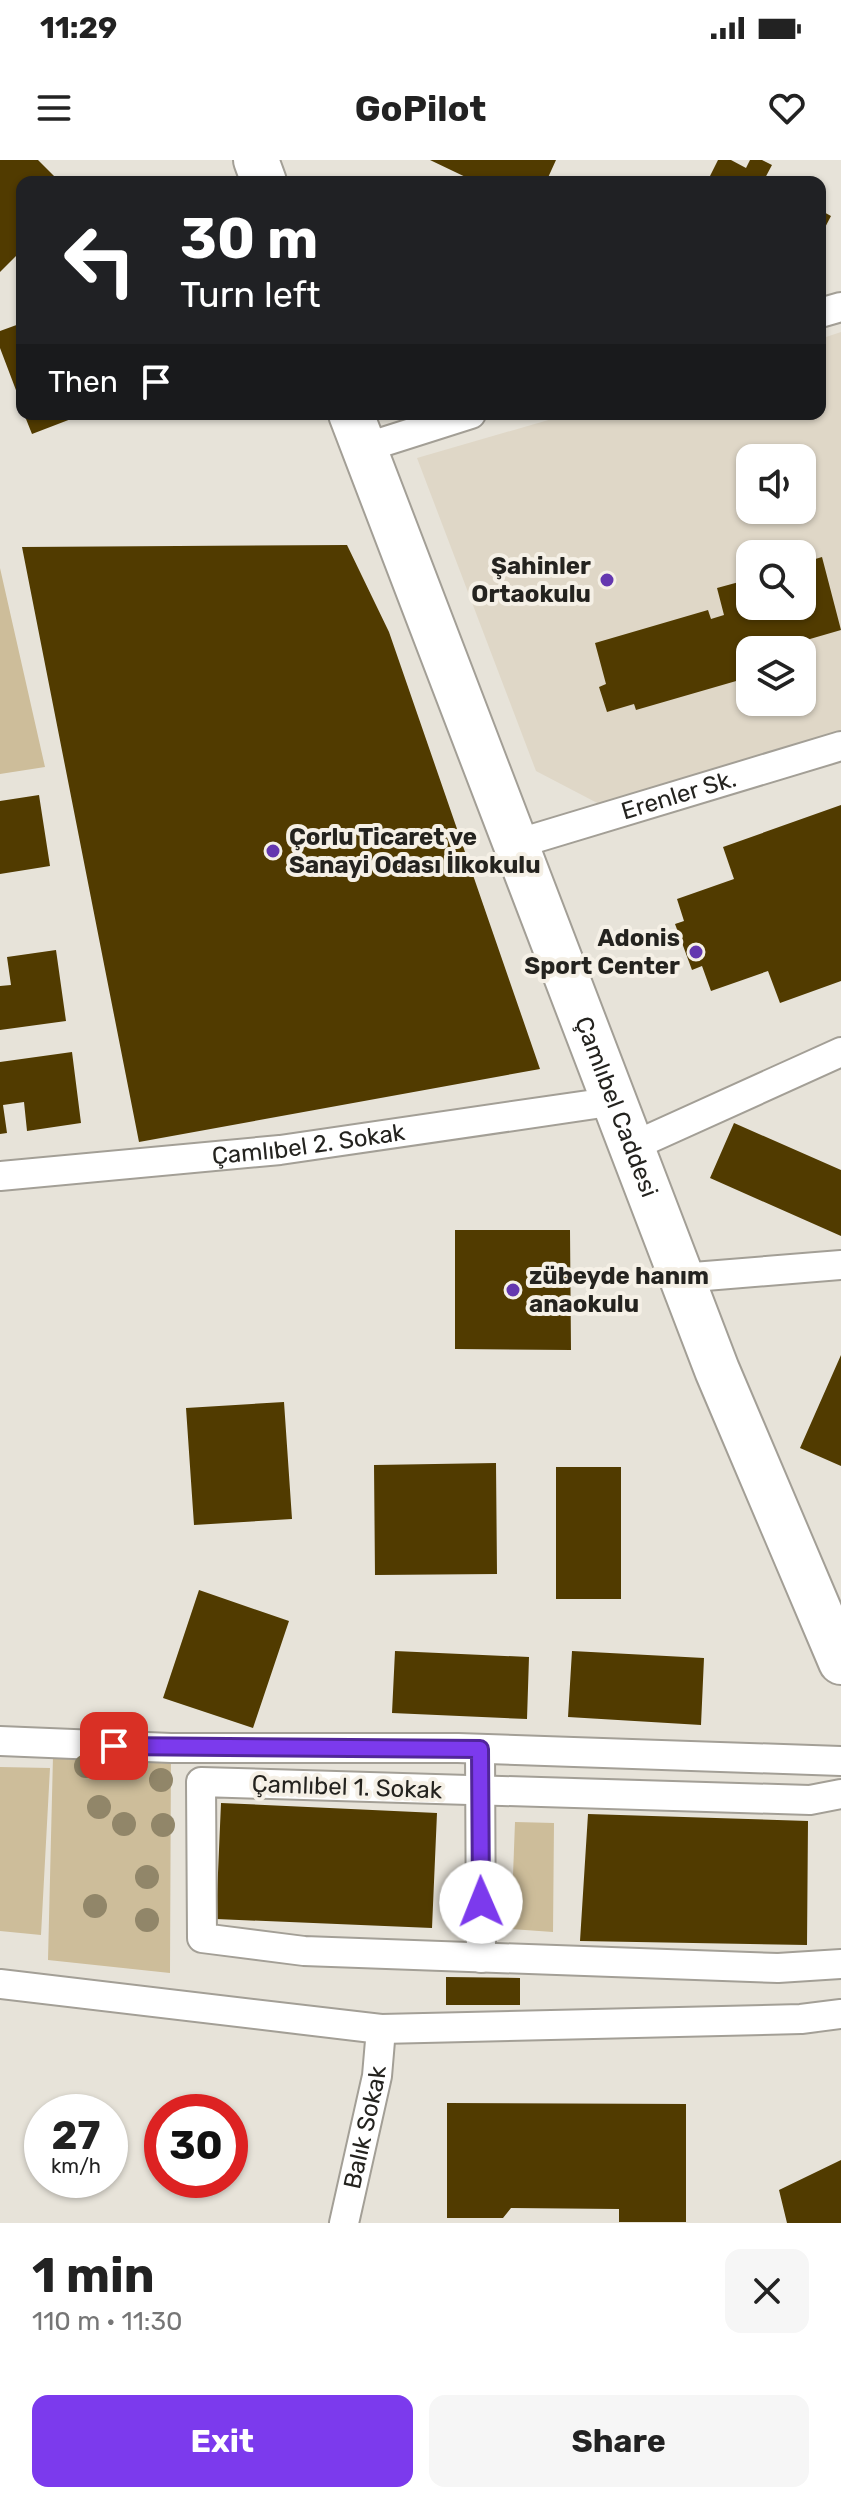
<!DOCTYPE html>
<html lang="en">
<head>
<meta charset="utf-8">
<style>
  :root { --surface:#fff; --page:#f6f6f6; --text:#222; --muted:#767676; --accent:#7c3aed }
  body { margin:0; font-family:Rubik,sans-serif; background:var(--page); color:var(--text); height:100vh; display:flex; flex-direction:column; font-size:30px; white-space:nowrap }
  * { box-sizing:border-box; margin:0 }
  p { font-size:26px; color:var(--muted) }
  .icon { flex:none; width:44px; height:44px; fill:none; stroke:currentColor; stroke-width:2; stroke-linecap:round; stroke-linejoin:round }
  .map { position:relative; height:2063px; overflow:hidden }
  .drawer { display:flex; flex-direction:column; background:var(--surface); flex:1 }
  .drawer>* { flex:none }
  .banner { position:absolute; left:16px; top:16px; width:810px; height:244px; border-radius:16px; box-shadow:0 2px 6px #0004; background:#202124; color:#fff; overflow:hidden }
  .fabs { position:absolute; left:736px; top:284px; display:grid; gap:16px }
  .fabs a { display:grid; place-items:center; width:80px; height:80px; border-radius:16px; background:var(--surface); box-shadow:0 2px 6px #0004; font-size:40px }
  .speed { position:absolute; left:24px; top:1934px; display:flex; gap:16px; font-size:40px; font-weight:700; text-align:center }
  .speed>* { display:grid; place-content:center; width:104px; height:104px; border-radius:50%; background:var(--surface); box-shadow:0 2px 6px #0004; line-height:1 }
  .speed small { font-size:20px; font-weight:400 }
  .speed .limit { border:12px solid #d22; background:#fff; color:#111 }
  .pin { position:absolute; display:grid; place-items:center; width:68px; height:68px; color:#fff; margin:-34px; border-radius:16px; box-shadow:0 4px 12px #0006 }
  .me { position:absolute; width:88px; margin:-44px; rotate:359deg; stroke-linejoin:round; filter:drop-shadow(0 0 6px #0008) }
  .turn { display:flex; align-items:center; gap:28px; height:168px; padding:0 32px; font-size:36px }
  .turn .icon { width:104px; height:104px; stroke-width:2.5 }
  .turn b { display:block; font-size:56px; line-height:68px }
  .then { display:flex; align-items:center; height:76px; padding:0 32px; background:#0003; gap:16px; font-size:30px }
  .round { display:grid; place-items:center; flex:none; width:84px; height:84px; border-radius:16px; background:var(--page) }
  .overview { display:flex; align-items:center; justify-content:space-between; height:136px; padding:0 32px }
  h1 { font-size:48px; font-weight:700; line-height:60px }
  .button { display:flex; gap:16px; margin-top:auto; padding:16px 32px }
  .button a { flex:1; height:92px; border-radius:16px; background:var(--accent); color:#fff; font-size:32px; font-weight:700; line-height:92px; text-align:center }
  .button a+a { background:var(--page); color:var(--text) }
  .status { display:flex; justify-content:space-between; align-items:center; height:56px; padding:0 40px; background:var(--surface); direction:ltr }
  .status svg { height:22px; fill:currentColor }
  header { display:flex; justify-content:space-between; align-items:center; height:104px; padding:0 32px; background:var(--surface); font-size:36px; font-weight:700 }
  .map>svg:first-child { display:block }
  .built { fill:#dfd7c7; fill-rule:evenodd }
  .green { fill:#cdbd9a }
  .building { fill:#513b00 }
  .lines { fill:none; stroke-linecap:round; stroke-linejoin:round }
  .street-casing { stroke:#a39f96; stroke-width:32 }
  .primary-casing { stroke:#a39f96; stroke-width:48 }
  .street { stroke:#fff; stroke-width:28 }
  .primary { stroke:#fff; stroke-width:44 }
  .tree { fill:#918669 }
  .route-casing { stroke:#51269a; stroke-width:20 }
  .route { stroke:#7c3aed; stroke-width:14 }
  .poi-dot { fill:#6437af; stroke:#f5f0e6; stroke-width:3 }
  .labels { text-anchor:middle; stroke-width:8; stroke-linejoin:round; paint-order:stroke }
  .poi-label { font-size:24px; font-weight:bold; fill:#24231f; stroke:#f5f0e6; text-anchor:end }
  .street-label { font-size:24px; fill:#24231f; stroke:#f5f0e6 }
</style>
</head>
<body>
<div class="status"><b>11:29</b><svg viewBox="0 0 49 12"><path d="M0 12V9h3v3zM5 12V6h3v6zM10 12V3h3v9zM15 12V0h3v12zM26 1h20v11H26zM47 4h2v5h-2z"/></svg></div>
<header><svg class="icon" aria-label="menu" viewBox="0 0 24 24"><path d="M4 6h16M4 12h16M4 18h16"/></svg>GoPilot<svg class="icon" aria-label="heart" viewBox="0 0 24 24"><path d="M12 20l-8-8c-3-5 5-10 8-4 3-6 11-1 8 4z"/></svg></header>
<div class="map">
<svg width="841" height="2063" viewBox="0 0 841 2063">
  <rect width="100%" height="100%" fill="#e7e3d9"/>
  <!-- built -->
  <path class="built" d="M841,172V573L603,646L536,611L417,298L569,254H820V179ZM750,298H802V350H750ZM750,394H802V446H750ZM750,490H802V542H750Z"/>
  <!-- green -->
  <path class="green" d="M0,408L45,607L0,614Z
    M171,1588L170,1813L48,1800L53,1596Z
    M0,1607L50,1608L41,1775L0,1771Z
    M515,1662L554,1663L553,1772L511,1769Z"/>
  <!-- building -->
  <path class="building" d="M0,0H38L60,22H22V90L0,112Z
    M430,0H556L546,22H476Z
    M718,0H731L746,8L750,0H762L772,5L764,20L768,22H707Z
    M820,50L831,56L820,77Z
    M22,163V246L0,188V171Z
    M24,254H84L32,274Z
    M347,385L389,472L540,909L139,982L22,387Z
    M822,397L841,470L772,490L766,481L753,485L750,517L636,550L634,544L607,552L599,527L606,524L595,483L708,450L711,459L724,455L717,428L750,419V446H802V403Z
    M39,635L50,706L0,714V641Z
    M841,645V821L780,843L768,811L711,831L702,806L692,810L675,764L684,761L677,739L734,719L723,687Z
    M56,790L66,861L0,870V826L11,825L7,797Z
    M72,892L81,963L27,971L24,942L3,945L7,973L0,974V902Z
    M734,963L841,1010V1076L710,1018Z
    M455,1070H570L571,1190L455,1189Z
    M841,1195V1306L800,1288Z
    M284,1242L292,1359L194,1365L186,1248Z
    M496,1303L497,1414L375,1415L374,1305Z
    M556,1307H621V1439H556Z
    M199,1430L289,1461L253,1568L163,1538Z
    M395,1491L529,1497L527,1559L392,1553Z
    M572,1491L704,1498L701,1565L568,1557Z
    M221,1643L437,1653L432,1768L216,1759Z
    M588,1654L808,1661L807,1785L580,1781Z
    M446,1817L520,1818V1845H446Z
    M447,1943L686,1944V2062H619V2049L511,2048L503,2058H447Z
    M841,2000V2063H787L779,2030Z"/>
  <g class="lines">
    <defs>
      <g id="street">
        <path d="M820,153L841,147"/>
        <path d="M364,288L471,254"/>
        <path id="s1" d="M516,684L841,586"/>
        <path d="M631,987L841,892"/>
        <path id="s2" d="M0,1016L280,990L616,941"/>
        <path d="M681,1118L841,1105"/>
        <path d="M0,1581L171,1588H458L841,1601"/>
        <path d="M480,1589L481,1798"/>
        <path d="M841,1634L810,1640L201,1622L202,1778L304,1791L778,1808L841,1804"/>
        <path d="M0,1824L381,1869L801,1859L841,1854"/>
        <path id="s3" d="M344,2063L377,1916L381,1869"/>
      </g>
      <g id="primary">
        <path d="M256,0L264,22"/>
        <path id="s4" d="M351,254L717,1210L841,1502"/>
      </g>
    </defs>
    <!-- street casing -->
    <use href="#street" class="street-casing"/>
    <!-- primary casing -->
    <use href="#primary" class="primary-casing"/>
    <!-- street -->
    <use href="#street" class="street"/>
    <!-- primary -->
    <use href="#primary" class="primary"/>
  </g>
  <!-- trees -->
  <g class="tree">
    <circle cx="86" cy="1606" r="12"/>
    <circle cx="161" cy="1620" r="12"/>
    <circle cx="99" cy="1647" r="12"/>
    <circle cx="124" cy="1664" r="12"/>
    <circle cx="163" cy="1665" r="12"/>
    <circle cx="147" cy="1717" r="12"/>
    <circle cx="95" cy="1746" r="12"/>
    <circle cx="147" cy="1760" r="12"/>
  </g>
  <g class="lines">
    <defs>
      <path id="route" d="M114,1586L480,1589L481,1742"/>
    </defs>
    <!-- route casing -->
    <use href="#route" class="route-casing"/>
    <!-- route -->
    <use href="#route" class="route"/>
  </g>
  <!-- markers -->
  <g class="poi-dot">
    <circle cx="607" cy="420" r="8"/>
    <circle cx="273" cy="691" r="8"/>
    <circle cx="696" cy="792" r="8"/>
    <circle cx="513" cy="1130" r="8"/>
  </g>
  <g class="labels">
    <!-- poi labels -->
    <g class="poi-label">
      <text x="591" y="414">Şahinler<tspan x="591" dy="28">Ortaokulu</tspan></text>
      <text x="289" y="685" text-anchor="start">Çorlu Ticaret ve<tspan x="289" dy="28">Sanayi Odası İlkokulu</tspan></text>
      <text x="680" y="786">Adonis<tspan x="680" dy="28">Sport Center</tspan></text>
      <text x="529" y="1124" text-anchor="start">zübeyde hanım<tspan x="529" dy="28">anaokulu</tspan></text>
    </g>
    <!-- street labels -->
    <g class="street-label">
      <text dy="8" stroke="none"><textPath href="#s1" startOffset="170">Erenler Sk.</textPath></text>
      <text dy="8" stroke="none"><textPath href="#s4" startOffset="742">Çamlıbel Caddesi</textPath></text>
      <text dy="8" stroke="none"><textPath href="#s2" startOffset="310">Çamlıbel 2. Sokak</textPath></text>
      <text transform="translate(347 1627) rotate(2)" y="8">Çamlıbel 1. Sokak</text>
      <text dy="8" stroke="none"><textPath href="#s3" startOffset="98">Balık Sokak</textPath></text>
    </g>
  </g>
</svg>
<div class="fabs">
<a><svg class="icon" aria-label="sound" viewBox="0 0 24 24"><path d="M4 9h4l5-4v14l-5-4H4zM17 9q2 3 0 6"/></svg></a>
<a><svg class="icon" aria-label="search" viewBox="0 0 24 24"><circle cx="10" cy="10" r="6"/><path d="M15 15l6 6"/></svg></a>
<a><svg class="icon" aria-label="layers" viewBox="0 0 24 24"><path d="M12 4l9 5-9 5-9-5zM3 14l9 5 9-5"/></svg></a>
</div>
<div class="speed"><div>27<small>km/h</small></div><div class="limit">30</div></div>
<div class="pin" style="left:114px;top:1586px;background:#d93025"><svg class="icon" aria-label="arrive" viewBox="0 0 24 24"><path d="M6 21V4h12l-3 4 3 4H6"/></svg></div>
<svg class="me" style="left:481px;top:1742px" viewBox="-20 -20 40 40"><circle r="19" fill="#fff"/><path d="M0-13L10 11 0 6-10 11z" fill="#7c3aed"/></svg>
<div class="banner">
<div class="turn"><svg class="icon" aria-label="left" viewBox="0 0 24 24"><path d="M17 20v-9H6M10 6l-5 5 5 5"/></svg><div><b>30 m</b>Turn left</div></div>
<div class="then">Then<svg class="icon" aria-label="arrive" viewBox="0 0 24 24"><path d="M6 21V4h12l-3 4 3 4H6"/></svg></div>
</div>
</div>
<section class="drawer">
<div class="overview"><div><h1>1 min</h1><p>110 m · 11:30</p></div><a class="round"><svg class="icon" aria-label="close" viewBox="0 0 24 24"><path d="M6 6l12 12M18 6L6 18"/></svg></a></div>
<div class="button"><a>Exit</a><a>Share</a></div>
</section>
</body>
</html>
